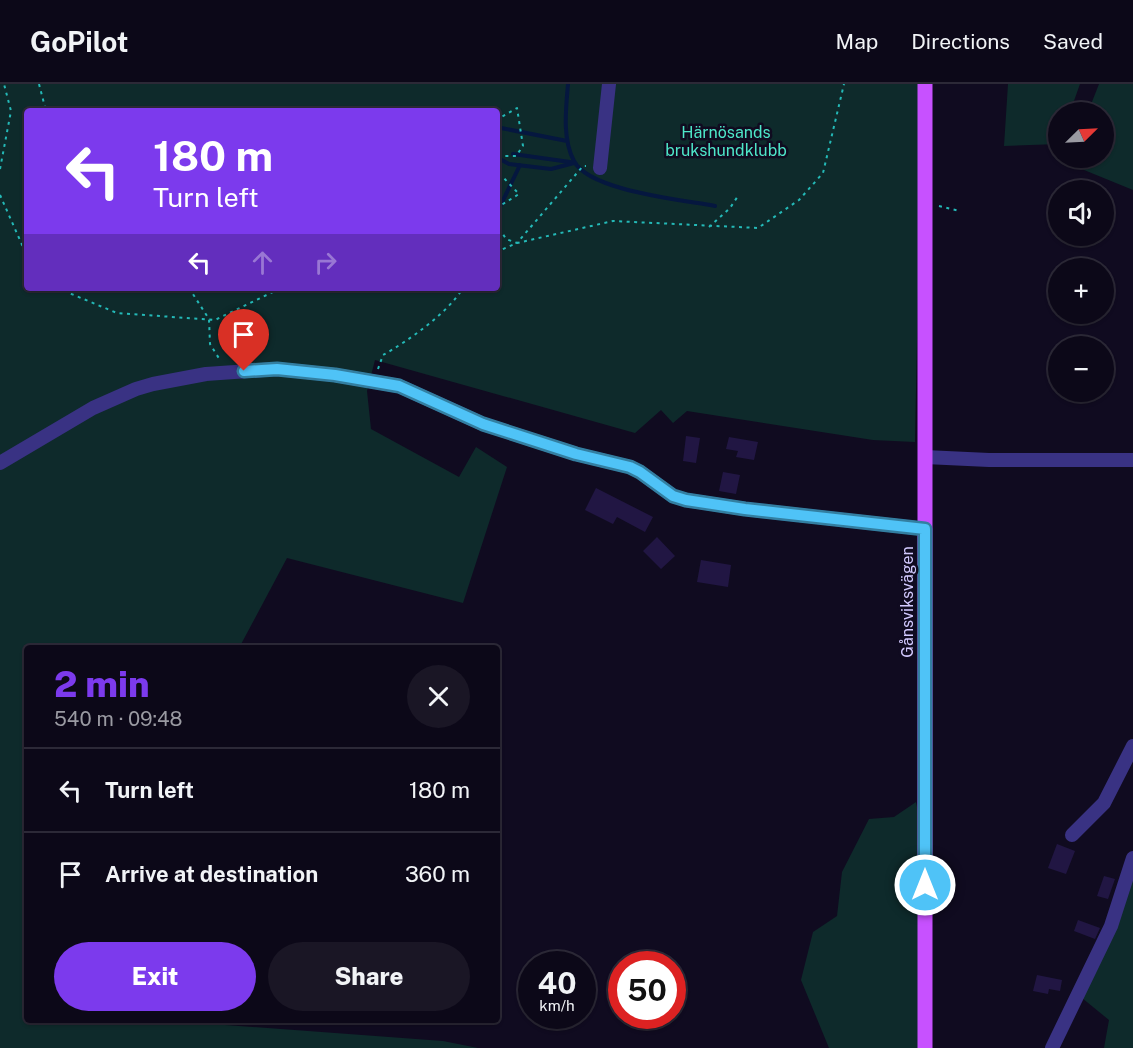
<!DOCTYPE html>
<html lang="en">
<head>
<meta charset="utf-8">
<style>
  :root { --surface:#0c0818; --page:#1a1625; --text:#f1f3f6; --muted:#9a9aa2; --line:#2c2937; --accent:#7c3aed }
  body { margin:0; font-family:"Public Sans",sans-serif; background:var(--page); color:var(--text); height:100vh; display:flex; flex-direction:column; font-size:22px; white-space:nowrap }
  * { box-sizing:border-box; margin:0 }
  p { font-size:20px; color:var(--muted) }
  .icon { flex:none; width:33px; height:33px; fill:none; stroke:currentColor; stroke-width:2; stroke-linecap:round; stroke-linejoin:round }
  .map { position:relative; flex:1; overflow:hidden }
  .sheet { position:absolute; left:24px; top:561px; width:476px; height:378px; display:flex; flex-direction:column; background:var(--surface); border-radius:6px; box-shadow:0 2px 4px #0004,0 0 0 2px var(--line) }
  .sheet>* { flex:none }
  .banner { position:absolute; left:24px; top:24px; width:476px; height:183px; border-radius:6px; box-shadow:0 2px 4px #0004,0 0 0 2px var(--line); background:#7c3aed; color:#fff; overflow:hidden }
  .needle { width:39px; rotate:66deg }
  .controls { position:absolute; left:1048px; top:18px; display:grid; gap:12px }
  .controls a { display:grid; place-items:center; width:66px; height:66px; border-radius:50%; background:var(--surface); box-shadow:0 2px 4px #0004,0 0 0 2px var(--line); font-size:30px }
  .speed { position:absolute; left:518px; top:867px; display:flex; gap:12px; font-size:30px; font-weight:700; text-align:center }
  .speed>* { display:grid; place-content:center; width:78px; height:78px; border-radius:50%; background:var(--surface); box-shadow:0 2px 4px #0004,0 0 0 2px var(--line); line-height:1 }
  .speed small { font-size:15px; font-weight:400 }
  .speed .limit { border:9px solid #d22; background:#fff; color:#111 }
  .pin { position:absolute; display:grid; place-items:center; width:51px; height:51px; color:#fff; margin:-62px -26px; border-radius:50% 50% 50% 0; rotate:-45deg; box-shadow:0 0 6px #0007 }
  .pin .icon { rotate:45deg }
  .me { position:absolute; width:66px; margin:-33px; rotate:0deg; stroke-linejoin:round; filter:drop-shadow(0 0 4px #0008) }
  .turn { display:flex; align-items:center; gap:21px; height:126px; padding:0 30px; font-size:27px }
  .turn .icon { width:78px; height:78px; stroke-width:2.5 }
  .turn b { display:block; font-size:42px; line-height:51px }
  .lanes { display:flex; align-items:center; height:57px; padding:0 30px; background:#0003; justify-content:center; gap:30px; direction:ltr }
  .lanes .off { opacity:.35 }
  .round { display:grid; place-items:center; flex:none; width:63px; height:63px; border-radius:32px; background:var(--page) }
  .headline { display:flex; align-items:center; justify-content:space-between; height:102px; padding:0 30px }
  h1 { font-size:36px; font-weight:800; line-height:45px; color:var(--accent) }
  .action { display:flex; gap:12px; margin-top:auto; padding:12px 30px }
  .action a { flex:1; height:69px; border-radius:36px; background:var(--accent); color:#fff; font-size:24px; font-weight:800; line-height:69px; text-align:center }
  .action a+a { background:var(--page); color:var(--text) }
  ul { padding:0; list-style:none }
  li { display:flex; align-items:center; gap:18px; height:84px; padding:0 30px; border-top:2px solid var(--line) }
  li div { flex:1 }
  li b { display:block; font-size:22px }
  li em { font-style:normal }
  header { display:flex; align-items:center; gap:36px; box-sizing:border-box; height:84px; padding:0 30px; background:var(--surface); border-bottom:2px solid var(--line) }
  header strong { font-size:28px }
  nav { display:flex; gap:33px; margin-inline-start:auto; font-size:21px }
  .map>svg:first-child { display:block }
  .green { fill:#0e2a2b; fill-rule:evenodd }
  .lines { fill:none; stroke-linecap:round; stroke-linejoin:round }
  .stream { stroke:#05173f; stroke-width:4 }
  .building { fill:#211643 }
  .path { stroke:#24b9b7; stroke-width:2; stroke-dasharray:3 4.5; stroke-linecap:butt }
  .minor { stroke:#393283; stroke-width:14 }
  .major { stroke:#c751ff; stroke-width:15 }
  .route-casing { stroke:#337fa1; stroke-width:15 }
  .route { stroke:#4fc3f7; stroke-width:10 }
  .labels { text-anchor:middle; stroke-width:5; stroke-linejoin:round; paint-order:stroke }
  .park-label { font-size:16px; fill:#4ee7c9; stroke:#100b20 }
  .street-label { font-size:16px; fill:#d3caff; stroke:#100b20 }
</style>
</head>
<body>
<header>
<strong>GoPilot</strong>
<nav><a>Map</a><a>Directions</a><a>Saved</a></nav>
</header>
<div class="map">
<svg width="1133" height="964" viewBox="0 0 1133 964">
  <rect width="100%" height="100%" fill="#100b20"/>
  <!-- green -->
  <path class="green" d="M0,0H922L915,358L873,356L687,327L673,339L661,326L635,349L375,276L367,307L371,345L459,393L476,363L507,383L463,519L287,474L239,564H27V936H157L443,957L478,964H0ZM27,27H496V204H27Z
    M1008,0H1080L1070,28H1059V60L1004,62Z
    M1099,0H1133V106L1067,79L1069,74H1104V28H1088Z
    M916,718L923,750L919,964H829L801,896L813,848L837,832L842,788L869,735L894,733Z
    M1133,791V964H1104L1109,936L1082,914Z"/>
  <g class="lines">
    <!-- stream -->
    <path class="stream" d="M568,0C566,24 562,55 574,77C589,107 684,116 715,122
      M496,43L567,57
      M513,70L570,78
      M496,73L509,80L551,85L574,79
      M496,131L520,81"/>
  </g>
  <!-- building -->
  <path class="building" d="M686,352L700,354L696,379L683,377Z
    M729,353L758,358L754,376L736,373L738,367L726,365Z
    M723,388L740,391L736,410L719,407Z
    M596,404L653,433L645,448L617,433L613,440L585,426Z
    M657,453L675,472L661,485L643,467Z
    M701,476L731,481L728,503L697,498Z
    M1057,760L1075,767L1066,790L1048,784Z
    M1104,792L1115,795L1108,815L1097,812Z
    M1078,836L1100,844L1095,855L1074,847Z
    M1037,891L1062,896L1060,907L1049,905L1048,910L1033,907Z"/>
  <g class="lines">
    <!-- path -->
    <path class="path" d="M39,0L46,27
      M496,36L517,24L523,62L516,72H498
      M496,75L498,88L519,110L503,120L497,132L501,135L500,145L506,155L517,159L583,82H586
      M0,85L11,27L4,0
      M0,111L27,172
      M939,122L960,127
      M709,143L730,124L738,112
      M496,168L517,159L613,137L758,144L799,116L823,89L844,0
      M57,204L117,229L215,236L281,204
      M189,204L209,235L210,260L220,276
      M378,285L383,271C408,257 448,229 463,204"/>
    <!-- minor -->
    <path class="minor" d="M600,84L609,0
      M925,373L989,376H1133
      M0,379L93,324L136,305L153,300L206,290L277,285L335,291L399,302L483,340L576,370L630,383L640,388L673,412L686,416L745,425L925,445
      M1072,751L1104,719L1133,662
      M1052,964L1111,842L1133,774"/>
    <!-- major -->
    <path class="major" d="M925,964V0"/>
  </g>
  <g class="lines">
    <defs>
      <path id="route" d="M244,287L277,285L335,291L399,302L483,340L576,370L630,383L640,388L673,412L686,416L745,425L925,445V801"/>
    </defs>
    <!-- route casing -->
    <use href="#route" class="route-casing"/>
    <!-- route -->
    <use href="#route" class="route"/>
  </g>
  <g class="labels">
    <!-- park labels -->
    <g class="park-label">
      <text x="726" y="54">Härnösands<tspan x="726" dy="18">brukshundklubb</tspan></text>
    </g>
    <!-- street labels -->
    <g class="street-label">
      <text transform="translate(907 518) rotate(-90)" y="6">Gånsviksvägen</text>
    </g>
  </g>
</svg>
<div class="controls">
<a><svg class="needle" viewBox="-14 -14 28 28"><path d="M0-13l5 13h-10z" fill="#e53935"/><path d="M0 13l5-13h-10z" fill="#9a9aa2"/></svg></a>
<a><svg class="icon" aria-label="sound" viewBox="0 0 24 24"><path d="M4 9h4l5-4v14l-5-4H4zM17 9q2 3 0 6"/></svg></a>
<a>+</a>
<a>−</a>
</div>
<div class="speed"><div>40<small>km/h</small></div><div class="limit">50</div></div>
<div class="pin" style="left:244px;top:287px;background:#d93025"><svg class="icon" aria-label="arrive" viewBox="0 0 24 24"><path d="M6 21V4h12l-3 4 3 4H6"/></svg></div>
<svg class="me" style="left:925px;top:801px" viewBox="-20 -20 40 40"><circle r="17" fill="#4fc3f7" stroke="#fff" stroke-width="3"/><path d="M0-11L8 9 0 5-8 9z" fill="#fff"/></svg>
<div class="banner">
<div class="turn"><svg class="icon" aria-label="left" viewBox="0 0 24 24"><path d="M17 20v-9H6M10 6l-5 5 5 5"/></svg><div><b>180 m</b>Turn left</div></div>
<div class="lanes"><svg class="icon" aria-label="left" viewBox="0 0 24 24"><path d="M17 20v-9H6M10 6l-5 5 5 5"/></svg><svg class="icon off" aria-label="ahead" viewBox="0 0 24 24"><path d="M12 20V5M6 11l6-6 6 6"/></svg><svg class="icon off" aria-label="right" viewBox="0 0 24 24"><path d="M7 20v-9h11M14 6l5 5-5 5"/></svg></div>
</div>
<section class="sheet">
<div class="headline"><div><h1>2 min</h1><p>540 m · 09:48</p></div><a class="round"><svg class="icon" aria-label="close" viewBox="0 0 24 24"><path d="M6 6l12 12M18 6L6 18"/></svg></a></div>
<ul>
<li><svg class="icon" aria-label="left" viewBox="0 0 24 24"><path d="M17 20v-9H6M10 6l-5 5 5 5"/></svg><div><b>Turn left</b></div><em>180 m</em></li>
<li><svg class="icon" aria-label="arrive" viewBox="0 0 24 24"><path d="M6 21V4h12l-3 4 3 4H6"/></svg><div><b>Arrive at destination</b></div><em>360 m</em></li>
</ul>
<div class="action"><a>Exit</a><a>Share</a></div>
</section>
</div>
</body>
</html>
